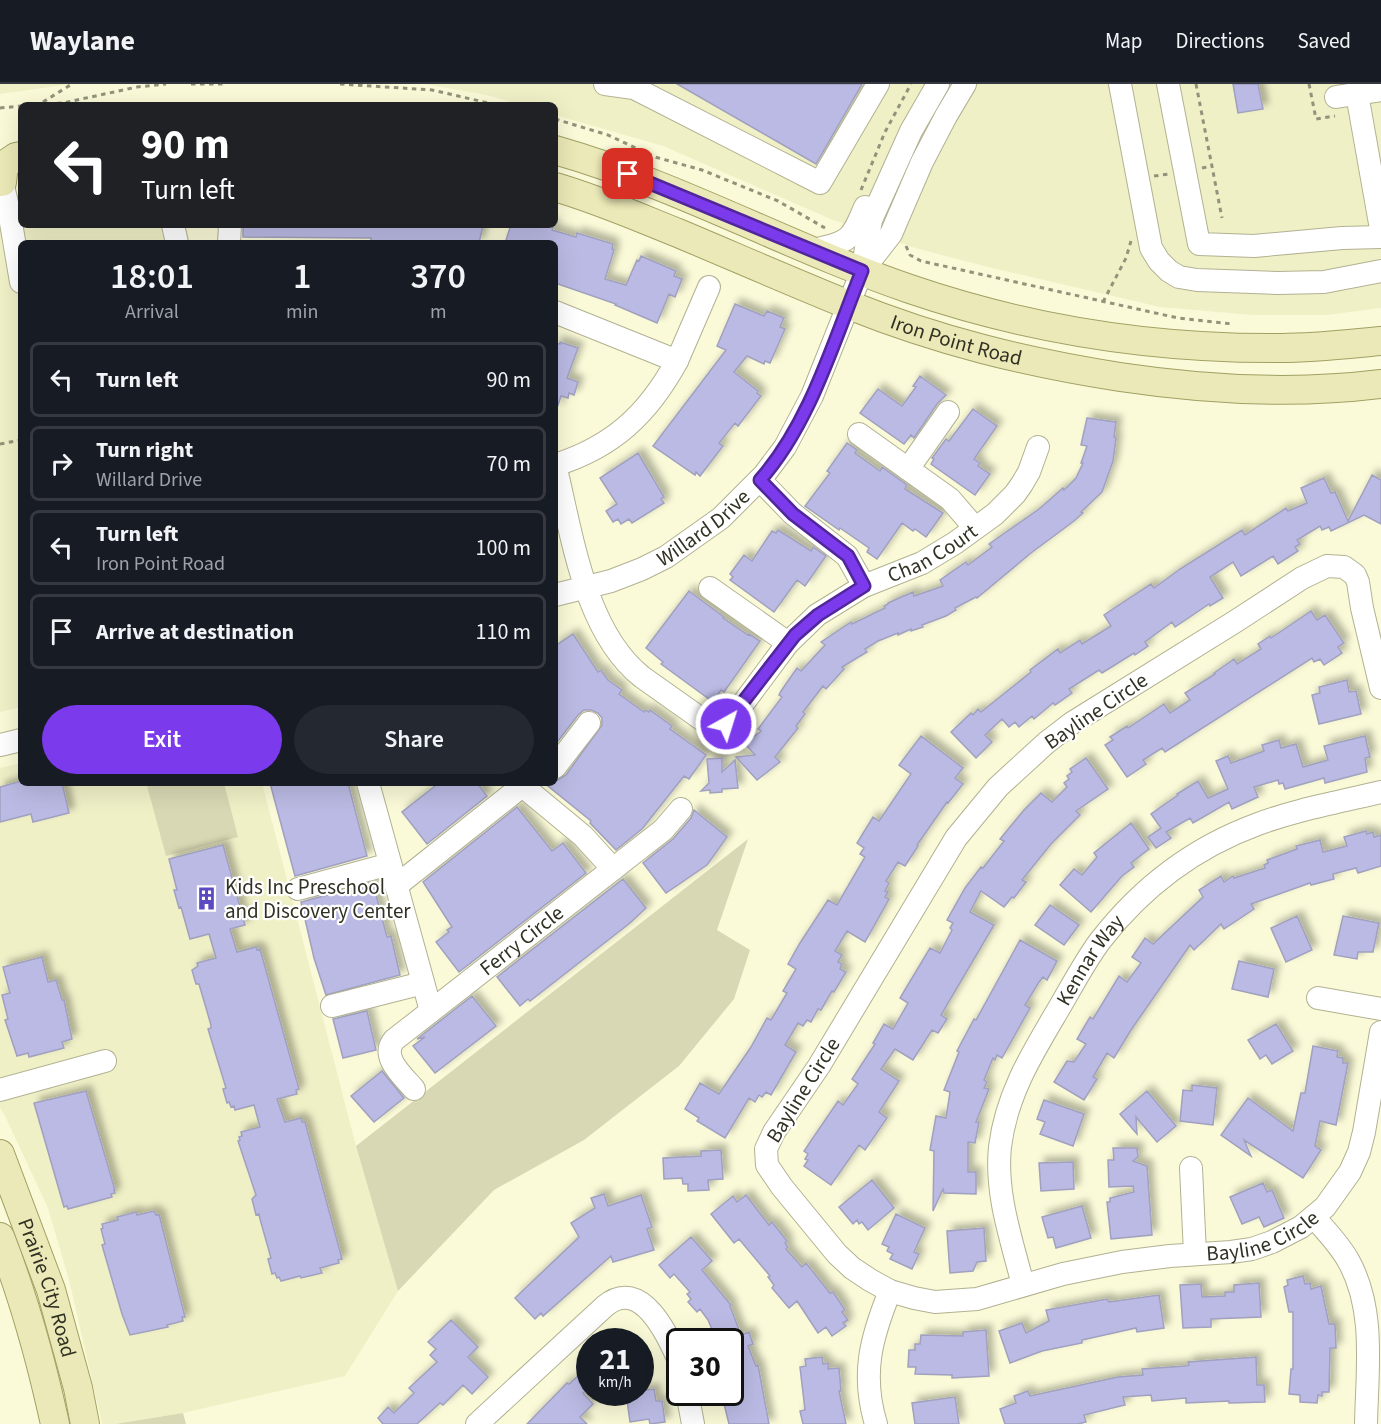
<!DOCTYPE html>
<html lang="en">
<head>
<meta charset="utf-8">
<style>
  :root { --surface:#171b24; --page:#242831; --text:#f1f3f6; --muted:#9ea1a6; --line:#363941; --accent:#7c3aed }
  body { margin:0; font-family:"Source Sans 3",sans-serif; background:var(--page); color:var(--text); height:100vh; display:flex; flex-direction:column; font-size:22px; white-space:nowrap }
  * { box-sizing:border-box; margin:0 }
  p { font-size:20px; color:var(--muted) }
  .icon { flex:none; width:33px; height:33px; fill:none; stroke:currentColor; stroke-width:2; stroke-linecap:round; stroke-linejoin:round }
  .map { position:relative; flex:1; overflow:hidden }
  .side { position:absolute; left:18px; top:156px; width:540px; height:546px; display:flex; flex-direction:column; background:var(--surface); border-radius:9px; box-shadow:0 6px 24px #0002 }
  .side>* { flex:none }
  .top-card { position:absolute; left:18px; top:18px; width:540px; height:126px; border-radius:9px; box-shadow:0 6px 24px #0002; background:#202124; color:#fff; overflow:hidden }
  .speed { position:absolute; left:576px; top:1244px; display:flex; gap:12px; font-size:30px; font-weight:700; text-align:center }
  .speed>* { display:grid; place-content:center; width:78px; height:78px; border-radius:50%; background:var(--surface); box-shadow:0 6px 24px #0002; line-height:1 }
  .speed small { font-size:15px; font-weight:400 }
  .speed .limit { border:3px solid #111; border-radius:9px; background:#fff; color:#111 }
  .pin { position:absolute; display:grid; place-items:center; width:51px; height:51px; color:#fff; margin:-26px; border-radius:12px; box-shadow:0 3px 9px #0006 }
  .me { position:absolute; width:66px; margin:-33px; rotate:39deg; stroke-linejoin:round; filter:drop-shadow(0 0 4px #0008) }
  .turn { display:flex; align-items:center; gap:21px; height:126px; padding:0 24px; font-size:27px }
  .turn .icon { width:78px; height:78px; stroke-width:2.5 }
  .turn b { display:block; font-size:42px; line-height:51px }
  .eta { display:flex; justify-content:space-evenly; align-items:center; height:102px; text-align:center }
  .eta b { font-size:36px; font-weight:600; line-height:42px }
  .button { display:flex; gap:12px; margin-top:auto; padding:12px 24px }
  .button a { flex:1; height:69px; border-radius:36px; background:var(--accent); color:#fff; font-size:24px; font-weight:600; line-height:69px; text-align:center }
  .button a+a { background:var(--page); color:var(--text) }
  ul { padding:0; list-style:none }
  li { display:flex; align-items:center; gap:18px; height:75px; margin:0 12px 9px; padding:0 12px; border:3px solid var(--line); border-radius:9px }
  li div { flex:1 }
  li b { display:block; font-size:22px }
  li em { font-style:normal }
  header { display:flex; align-items:center; gap:36px; box-sizing:border-box; height:84px; padding:0 30px; background:var(--surface); border-bottom:2px solid var(--line) }
  header strong { font-size:28px }
  nav { display:flex; gap:33px; margin-inline-start:auto; font-size:21px }
  .map>svg:first-child { display:block }
  .built { fill:#f0f0c7 }
  .green { fill:#d9d8b4 }
  .building { fill:#babae4; stroke:#a0a0bf; stroke-width:1.5; filter:url(#shadow) }
  .lines { fill:none; stroke-linecap:round; stroke-linejoin:round }
  .minor-casing { stroke:#b2b192; stroke-width:24 }
  .major-casing { stroke:#a1a064; stroke-width:30 }
  .path { stroke:#93937c; stroke-width:3; stroke-dasharray:4.5 4.5; stroke-linecap:butt }
  .minor { stroke:#fff; stroke-width:22 }
  .major { stroke:#ebe9b7; stroke-width:28 }
  .route-casing { stroke:#51269a; stroke-width:15 }
  .route { stroke:#7c3aed; stroke-width:10 }
  .labels { text-anchor:middle; stroke-width:4.5; stroke-linejoin:round; paint-order:stroke }
  .street-label { font-size:21px; fill:#313124; stroke:#fff }
  .poi-label { font-size:21px; fill:#313124; stroke:#fff; text-anchor:start }
</style>
</head>
<body>
<header>
<strong>Waylane</strong>
<nav><a>Map</a><a>Directions</a><a>Saved</a></nav>
</header>
<div class="map">
<svg width="1381" height="1340" viewBox="0 0 1381 1340">
  <defs>
    <filter id="shadow"><feDropShadow dx="5.5" dy="-5.5" stdDeviation="3" flood-color="#0004"/></filter>
  </defs>
  <rect width="100%" height="100%" fill="#fafad8"/>
  <!-- built -->
  <path class="built" d="M0,0H72L0,10Z
    M424,0H1381V224L1327,231H1252L1160,223L992,184L915,164L833,136L663,62L555,31V21H521L487,11Z
    M21,110V141H186L190,159H21V623L0,628V116Z
    M21,679V699H262L356,1062L398,1207L345,1292L183,1329L115,1340H102L69,1196L48,1124L5,1032L0,1024V684Z"/>
  <!-- green -->
  <path class="green" d="M157,699H224L238,753L166,772L147,702Z
    M748,755L717,846L750,866L734,915L679,982L584,1056L494,1106L398,1207L356,1062Z
    M183,1329L186,1340H115Z"/>
  <!-- building -->
  <path class="building" d="M677,0H862L816,80Z
    M1233,0H1258L1263,25L1238,29Z
    M243,141H363L375,143L376,141H483L479,159H371V154L243,153Z
    M511,141H554L552,146L576,153L577,149L613,160L612,165L614,166L605,195L626,201L637,176L639,177L641,172L676,187L674,192L682,195L675,213L669,210L657,239L615,221L616,220L555,199V159H505Z
    M735,220L764,232L767,227L784,234L780,243L785,245L770,279L765,277L764,280L747,272L734,288L758,307L757,309L761,312L738,342L735,339L719,359L723,362L700,392L696,388L695,391L653,362L726,266L717,262Z
    M560,258L578,264L567,294L578,298L574,311L569,309L568,314L561,312L557,324H555V259L560,260Z
    M920,292L946,311L937,320L914,354L911,351L904,360L860,329L878,305L902,322L916,303L913,302Z
    M973,325L997,342L974,375L980,379L978,382L990,390L975,411L931,380L934,375L932,374L946,355L949,357Z
    M1087,334L1116,338L1114,353L1116,354L1113,377L1102,408L1081,428L1083,429L1074,437L1031,469L977,514L976,513L955,524L956,526L946,532L922,541L923,543L911,547V545L898,551V549L878,557L865,565L867,568L842,583L844,585L826,605L823,602L803,628L805,630L796,642L798,644L775,673L780,678L757,696L736,673L755,671L745,660L761,647L758,645L782,613L779,611L781,607L797,584L801,587L825,561L821,558L851,538L852,540L885,524L884,522L888,520V519L899,514L913,508L914,512L943,502L940,496L966,478L968,481L992,463L989,460L1039,425L1063,404L1064,406L1076,394L1083,379H1081L1087,362L1081,361Z
    M847,359L857,366L855,369L880,387L882,383L907,401L905,405L943,429L926,453L915,445L913,447L902,439L877,475L867,468L869,464L840,444L839,446L805,422L830,389L827,387Z
    M638,369L664,413L661,415L664,419L632,439L629,435L621,440L618,435L613,438L606,427L617,420L600,394Z
    M1372,391L1381,396V440L1364,431L1331,447L1329,443L1322,446L1320,442L1297,456L1300,460L1295,463L1298,467L1278,480L1273,472L1241,492L1233,478L1210,493L1223,514L1210,522L1209,520L1175,543L1172,538L1145,558L1148,562L1135,571L1134,569L1102,589L1099,586L1069,605L1072,609L1055,621L1053,619L1034,635L1032,632L1019,643L1015,638L1009,643L1002,635L985,651L992,658L976,674L951,648L971,629L973,631L978,625L981,628L1031,588L1030,586L1058,565L1060,569L1080,556L1082,560L1111,542L1104,531L1131,513L1151,500L1154,504L1180,485L1242,446L1245,451L1286,424L1288,427L1307,419L1301,404L1324,394L1331,409L1335,408L1348,437Z
    M778,446L811,467L813,463L826,472L805,502L797,496L774,528L730,496L733,493L730,490L744,471L752,477L772,447L776,449Z
    M689,507L724,533L723,534L748,551L749,550L760,557L724,608L721,606L713,618L661,580L663,578L646,564Z
    M1311,527L1317,536L1325,531L1344,559L1338,563L1342,569L1324,581L1320,575L1314,578L1312,574L1165,668L1162,664L1143,676L1146,680L1127,693L1105,661L1113,656L1110,653L1127,642L1128,644L1164,620L1170,629L1190,616L1185,609L1215,590L1214,589L1234,575L1237,580L1261,565L1258,560L1270,552L1271,554Z
    M573,550L598,588L601,586L608,596L622,606L619,610L644,628L645,626L649,628L650,626L672,642L670,645L706,671L689,695L684,692L642,745L616,766L590,739L591,737L548,702L566,691L602,641V634L598,629L591,626H584L578,631L555,661V562Z
    M1347,596L1349,608L1356,607L1361,630L1319,640L1312,611L1320,609L1319,603Z
    M921,652L963,684L955,694L963,700L948,719L947,718L917,761L918,762L905,782L898,778L886,797L889,799L885,807L888,808L885,813L889,815L865,858L847,847L835,867L842,871L838,878L842,880L840,885L846,888L834,908L832,907L821,926L818,925L811,938L807,936L803,942L798,939L785,961L796,968L771,1011L766,1008L762,1013L759,1011L755,1018L749,1014L725,1054L697,1037L699,1034L685,1025L700,999L719,1010L751,963L767,934L771,936L787,909L783,907L796,885L788,880L800,859L828,816L837,821L865,773L860,770L864,764L857,759L873,733L879,737L911,690L899,681Z
    M1365,652L1370,673L1365,674L1367,688L1325,699L1324,694L1285,705L1283,699L1279,700L1278,696L1254,703L1258,713L1232,725L1229,718L1193,739L1190,734L1166,748L1171,754L1156,764L1148,753L1161,744L1151,730L1178,711L1177,710L1198,697L1208,714L1228,705L1216,677L1228,672L1231,679L1264,667L1262,661L1279,656L1281,664L1296,660L1303,683L1328,676L1324,662Z
    M722,674V688L735,676L738,704L722,705V708L710,709V706L701,707L709,699L707,675Z
    M1086,674L1108,705L1076,727L1080,731L1051,760L1022,796L1026,798L1014,814L1012,813L1004,823L981,807L970,828L994,841L941,931L947,935L938,949L932,946L913,976L895,965L881,985L899,997L879,1028L887,1034L865,1066L859,1061L831,1101L804,1082L808,1076L805,1075L808,1070L804,1067L838,1017L843,1021L858,1000L852,995L875,960L873,959L884,940L893,945L908,919L900,914L930,864L940,869L952,846L950,844L953,839L947,836L965,804L981,783L983,784L1004,757L1000,755L1024,726L1041,709L1052,718L1067,703L1064,699L1069,695L1067,692L1072,688L1070,685Z
    M21,697V699H62L69,729L33,738L31,730L0,738V703Z
    M270,699H348L367,772L295,792Z
    M439,699H477L487,712L427,760L402,728Z
    M517,723L552,767L563,759L586,789L459,888L436,858L449,848L447,846L452,843L423,798Z
    M694,726L727,753L707,781L666,809L643,779L673,755L691,734Z
    M1131,739L1149,765L1131,779L1134,783L1122,792L1091,828L1060,801L1074,785L1082,791L1097,773L1094,769Z
    M1366,747L1367,750L1373,748L1374,753L1381,751V782L1358,789L1356,784L1333,790L1334,795L1311,801L1310,799L1251,820L1254,825L1224,845L1221,840L1194,866L1190,861L1131,946L1114,974L1107,969L1093,993L1097,995L1084,1016L1054,998L1067,977L1074,978L1086,960L1077,955L1090,933L1093,935L1119,892L1127,898L1141,879L1132,873L1145,854L1153,860L1203,813L1199,806L1221,792L1224,798L1233,792L1234,794L1265,784L1264,781L1268,779L1267,776L1297,765L1296,762L1320,756L1323,768L1347,762L1344,753Z
    M223,761L245,841L230,845L237,868L256,863L257,866L260,865L299,1005L296,1006L297,1010L277,1015L285,1038L301,1034L302,1038H305L342,1175L338,1176L339,1179L320,1184L322,1189L301,1194L300,1192L281,1197L279,1193L277,1194L275,1189L272,1190L268,1175L271,1174L260,1135L259,1130L256,1131L252,1115L256,1111L238,1057L240,1056L239,1053L242,1052L241,1048L260,1043L254,1021L235,1026L234,1022L231,1023L229,1018L227,1019L223,1005L226,1004L208,945L211,944V941L199,900H196L192,886L198,882L197,879L216,874L209,850L190,855L181,823L179,824L174,806H177L169,775Z
    M623,795L646,824L630,839L530,917L528,915L520,922L497,893Z
    M373,799L387,853L391,852L400,891L326,911L314,874L301,818Z
    M1050,821L1079,841L1064,861L1035,841Z
    M1297,832L1312,866L1286,878L1271,844Z
    M1343,832L1379,839L1373,868H1358L1357,875L1334,871Z
    M1020,856L1057,877L1047,896L1043,893L1039,898L1025,921L1030,924L1002,974L997,971L995,976L993,974L984,996L987,998L984,1004L989,1005L976,1038H979L975,1059L968,1058V1088H976V1110L944,1109L943,1105L933,1127L934,1067L930,1066L936,1032L946,1034L950,1008L944,1006L959,968L957,967L974,935L976,936Z
    M42,873L48,898L56,896L62,916H64L72,955L62,958L64,964L29,973L28,969L17,972L5,936L8,935L2,911L10,909L3,883Z
    M1239,877L1274,885L1268,913L1232,905Z
    M472,912L496,942L435,989L413,962L425,953L417,955Z
    M367,927L376,966L343,974L333,935Z
    M1276,940L1293,967L1272,980L1266,971L1260,975L1248,956Z
    M1313,962L1338,967L1337,973L1343,974V979H1348L1336,1041L1320,1037L1315,1062L1321,1066L1303,1094L1244,1056L1251,1072L1221,1051L1248,1014L1293,1047L1301,1009H1305Z
    M382,987L404,1014L374,1038L351,1012Z
    M1192,1001L1217,1004L1213,1041L1180,1037L1183,1006L1192,1007Z
    M86,1007L115,1106H114L115,1109L111,1110L112,1113L68,1125L67,1122L64,1123L34,1019Z
    M1147,1007L1176,1042L1157,1058L1136,1033L1137,1050L1120,1030Z
    M1044,1016L1084,1030L1073,1062L1040,1050L1045,1038L1037,1035Z
    M1113,1064H1137L1138,1073L1133,1077L1147,1082L1152,1151L1111,1155L1107,1118H1110V1114L1134,1108L1133,1102L1109,1103L1108,1076H1114Z
    M721,1066L723,1095L708,1096L709,1106L688,1107V1100H683L682,1094L664,1095L663,1074L701,1072V1067Z
    M1073,1078L1074,1105L1041,1107L1039,1079Z
    M872,1096L894,1124L868,1146L862,1138L859,1140L857,1136L853,1140L839,1123Z
    M1263,1099L1267,1108L1272,1106L1284,1134L1264,1143L1259,1133L1242,1140L1230,1113Z
    M604,1110L608,1122L641,1111L652,1143L647,1145L654,1166L613,1178L611,1172L543,1232L541,1229L535,1235L515,1214L579,1153L571,1139L595,1124L591,1114Z
    M746,1111L769,1141L772,1138L787,1157L785,1159L788,1163L786,1165L802,1183L806,1179L830,1209L833,1208L845,1226L842,1228L848,1236L843,1239L846,1242L832,1252L826,1243L818,1249L797,1217L789,1224L772,1204L774,1201L768,1193L770,1192L739,1155L734,1159L711,1130L733,1112L737,1118Z
    M1082,1122L1091,1154L1056,1164L1053,1153L1048,1154L1042,1133Z
    M154,1127L156,1131L159,1130L185,1233H182L183,1237L167,1241L168,1243L130,1251L122,1230L102,1161L105,1160L101,1145L103,1144L102,1140L118,1136L117,1133L136,1128L137,1131Z
    M896,1130L925,1144L914,1168L919,1170L912,1185L890,1175L893,1170L887,1167L889,1163L882,1160Z
    M984,1144L986,1177L977,1178L973,1187L950,1189L947,1147Z
    M691,1153L712,1177L702,1186L731,1221L730,1222L741,1251L749,1248L753,1260L748,1262L756,1282L758,1281L769,1340H729L721,1308H730V1257H717L708,1236L700,1225L697,1228L688,1218L691,1215L687,1210L690,1208L674,1190L670,1194L659,1181Z
    M1303,1192L1305,1200L1310,1199L1311,1205L1321,1202L1329,1240H1335L1336,1264H1330L1329,1308H1322V1312L1318,1311L1317,1319L1300,1318V1311L1289,1310L1291,1285H1293V1228H1289L1284,1203L1288,1201L1287,1196Z
    M1259,1199L1261,1233L1211,1235V1243L1183,1244L1180,1201L1201,1200L1202,1213L1225,1212V1208H1234V1201Z
    M1159,1211L1164,1244L1137,1248L1136,1244L1082,1256V1259L1042,1267L1010,1279L999,1247L1022,1239L1026,1249L1049,1237L1046,1226L1107,1215L1109,1218Z
    M451,1236L478,1263L468,1273L488,1293L472,1310L463,1301L443,1321L440,1319L417,1340H383L378,1334L388,1323L394,1329L414,1309L409,1304L437,1278L430,1271L436,1265L428,1258Z
    M986,1246L989,1292L952,1294V1291L915,1290L916,1283H908L909,1266H915V1260H920L921,1251L963,1252V1248Z
    M822,1273L823,1280L828,1279V1285L839,1284L841,1307H839L846,1340H803L800,1327L805,1326L800,1283L806,1282L805,1275Z
    M1256,1273L1257,1301H1264L1265,1318L1229,1319V1317L1186,1319V1314L1152,1317L1151,1311L1123,1313L1125,1321L1084,1331L1086,1338L1078,1340H1005L1000,1325L1016,1319L1014,1312L1028,1307L1030,1312L1118,1293L1143,1291L1142,1285L1185,1282L1189,1281L1188,1278Z
    M590,1281V1304L583,1309L593,1320L580,1333L587,1340H527L567,1299L569,1300Z
    M654,1305L656,1317H662L665,1338L650,1340L649,1335L630,1338L626,1309Z
    M955,1313L959,1340H915L912,1319Z"/>
  <g class="lines">
    <defs>
      <g id="minor">
        <path d="M605,0L634,4L820,99L878,0"/>
        <path d="M1120,0L1151,164L1159,177L1169,187L1179,193L1197,196L1277,199L1324,198L1381,187"/>
        <path d="M1168,0L1199,160L1254,162L1342,154L1381,153"/>
        <path d="M1357,10L1381,145"/>
        <path d="M1336,13L1381,6"/>
        <path d="M2,98L9,127L21,198"/>
        <path d="M173,141L177,159"/>
        <path d="M229,159L230,141"/>
        <path d="M813,166C849,158 851,157 865,123"/>
        <path d="M863,186L891,150L922,78L946,32L965,0"/>
        <path d="M555,228L677,277C648,330 613,363 555,381"/>
        <path d="M677,277L709,203"/>
        <path d="M859,350L950,415L975,444"/>
        <path id="s1" d="M555,381C572,449 584,547 642,593L707,639L721,642L733,633L788,559L817,531L864,502L922,479L955,459L995,430L1015,410L1022,400L1029,388L1038,363"/>
        <path d="M908,385L948,328"/>
        <path d="M760,396L792,429L847,472L864,502"/>
        <path d="M710,504L788,559"/>
        <path id="s2" d="M555,511L611,497L642,485L666,473L721,434L764,391L785,363L812,312L862,187L871,136L911,47L938,0"/>
        <path id="s3" d="M1381,604L1362,524L1358,498L1355,491L1344,483L1327,482L1302,494L1236,537L1072,639L1046,659L998,703L956,754L819,982L774,1048L766,1065L767,1081L782,1103L837,1170L852,1184L870,1196L890,1207L914,1214L935,1218L977,1215L1063,1190L1122,1178L1170,1172L1231,1168L1252,1165L1272,1158L1301,1143L1325,1123L1350,1088L1359,1068L1364,1048L1381,948"/>
        <path d="M0,661L21,656"/>
        <path d="M555,683L589,639"/>
        <path d="M368,699L431,927"/>
        <path d="M519,699L583,752L613,785"/>
        <path d="M396,802L522,702"/>
        <path d="M298,805L390,780"/>
        <path d="M1318,914L1381,925"/>
        <path d="M332,922L423,899"/>
        <path id="s4" d="M414,1005C403,992 380,973 394,956L663,746L681,725"/>
        <path d="M0,1006L105,977"/>
        <path d="M1191,1084L1195,1170"/>
        <path d="M1314,1133C1326,1147 1339,1160 1348,1176C1376,1225 1367,1286 1366,1340"/>
        <path id="s5" d="M1023,1201C1012,1157 995,1110 1000,1063C1006,1013 1030,973 1055,931C1070,906 1083,880 1100,857C1141,804 1195,763 1258,740C1298,725 1340,718 1381,708"/>
        <path d="M687,1308L693,1340"/>
        <path d="M477,1340L605,1222C641,1192 668,1251 680,1279"/>
        <path d="M876,1340C861,1290 871,1254 890,1207"/>
      </g>
      <g id="major">
        <path d="M555,66C678,101 790,164 910,205C1030,246 1155,265 1281,264C1314,264 1348,260 1381,257"/>
        <path d="M2,98L4,81L16,73L21,72"/>
        <path id="s6" d="M555,103C597,115 638,133 678,149C735,173 792,198 849,221C939,257 1024,278 1120,293C1207,306 1293,311 1381,300"/>
        <path id="s7" d="M0,1070L51,1206L78,1304L85,1340"/>
        <path d="M0,1153C24,1214 41,1276 55,1340"/>
      </g>
    </defs>
    <!-- minor casing -->
    <use href="#minor" class="minor-casing"/>
    <!-- major casing -->
    <use href="#major" class="major-casing"/>
    <!-- path -->
    <path class="path" d="M191,0H224
      M340,0L432,6L497,21
      M1196,0L1222,134
      M1309,0L1316,35L1335,32
      M43,18L72,0
      M30,21L63,19L137,3L166,0
      M0,24L21,22
      M555,35L608,51L655,73L702,86L778,117L825,144
      M1202,84L1212,82
      M1154,92L1169,90
      M861,106L885,48L911,0
      M906,162L910,171L921,177L1178,234L1233,240
      M1103,218L1126,174L1131,157
      M0,360L21,356"/>
    <!-- minor -->
    <use href="#minor" class="minor"/>
    <!-- major -->
    <use href="#major" class="major"/>
  </g>
  <g class="lines">
    <defs>
      <path id="route" d="M628,90L862,187C834,256 810,340 760,396L793,430L848,472L864,502L818,531L795,551L726,640"/>
    </defs>
    <!-- route casing -->
    <use href="#route" class="route-casing"/>
    <!-- route -->
    <use href="#route" class="route"/>
  </g>
  <!-- icons -->
  <defs>
    <symbol id="building-bare" viewBox="-9 -9 18 18"><path d="M-4-6H4V6H1V3H-1V6H-4ZM-2.5-4.3h1.7v1.8h-1.7ZM.8-4.3h1.7v1.8H.8ZM-2.5-1h1.7V.8h-1.7ZM.8-1h1.7V.8H.8Z" fill="#5c4ac2" stroke="#fff" stroke-width="2.5" paint-order="stroke"/></symbol>
  </defs>
  <g fill-rule="evenodd">
    <use href="#building-bare" x="190" y="798" width="33" height="33"/>
  </g>
  <g class="labels">
    <!-- street labels -->
    <g class="street-label">
      <text dy="7" stroke="none"><textPath href="#s6" startOffset="430">Iron Point Road</textPath></text>
      <text dy="7" stroke="none"><textPath href="#s2" startOffset="165">Willard Drive</textPath></text>
      <text dy="7" stroke="none"><textPath href="#s1" startOffset="606">Chan Court</textPath></text>
      <text transform="translate(1096 627) rotate(-34)" y="7">Bayline Circle</text>
      <text dy="7" stroke="none"><textPath href="#s4" startOffset="220">Ferry Circle</textPath></text>
      <text dy="7" stroke="none"><textPath href="#s5" startOffset="350">Kennar Way</textPath></text>
      <text transform="translate(803 1006) rotate(-58)" y="7">Bayline Circle</text>
      <text dy="7" stroke="none"><textPath href="#s3" startOffset="1552">Bayline Circle</textPath></text>
      <text dy="7" stroke="none"><textPath href="#s7" startOffset="142">Prairie City Road</textPath></text>
    </g>
    <!-- poi labels -->
    <g class="poi-label">
      <text x="225" y="810">Kids Inc Preschool<tspan x="225" dy="24">and Discovery Center</tspan></text>
    </g>
  </g>
</svg>
<div class="speed"><div>21<small>km/h</small></div><div class="limit">30</div></div>
<div class="pin" style="left:628px;top:90px;background:#d93025"><svg class="icon" aria-label="arrive" viewBox="0 0 24 24"><path d="M6 21V4h12l-3 4 3 4H6"/></svg></div>
<svg class="me" style="left:726px;top:640px" viewBox="-20 -20 40 40"><circle r="17" fill="#7c3aed" stroke="#fff" stroke-width="3"/><path d="M0-11L8 9 0 5-8 9z" fill="#fff"/></svg>
<div class="top-card">
<div class="turn"><svg class="icon" aria-label="left" viewBox="0 0 24 24"><path d="M17 20v-9H6M10 6l-5 5 5 5"/></svg><div><b>90 m</b>Turn left</div></div>
</div>
<section class="side">
<div class="eta">
<div><b>18:01</b><p>Arrival</p></div>
<div><b>1</b><p>min</p></div>
<div><b>370</b><p>m</p></div>
</div>
<ul>
<li><svg class="icon" aria-label="left" viewBox="0 0 24 24"><path d="M17 20v-9H6M10 6l-5 5 5 5"/></svg><div><b>Turn left</b></div><em>90 m</em></li>
<li><svg class="icon" aria-label="right" viewBox="0 0 24 24"><path d="M7 20v-9h11M14 6l5 5-5 5"/></svg><div><b>Turn right</b><p>Willard Drive</p></div><em>70 m</em></li>
<li><svg class="icon" aria-label="left" viewBox="0 0 24 24"><path d="M17 20v-9H6M10 6l-5 5 5 5"/></svg><div><b>Turn left</b><p>Iron Point Road</p></div><em>100 m</em></li>
<li><svg class="icon" aria-label="arrive" viewBox="0 0 24 24"><path d="M6 21V4h12l-3 4 3 4H6"/></svg><div><b>Arrive at destination</b></div><em>110 m</em></li>
</ul>
<div class="button"><a>Exit</a><a>Share</a></div>
</section>
</div>
</body>
</html>
